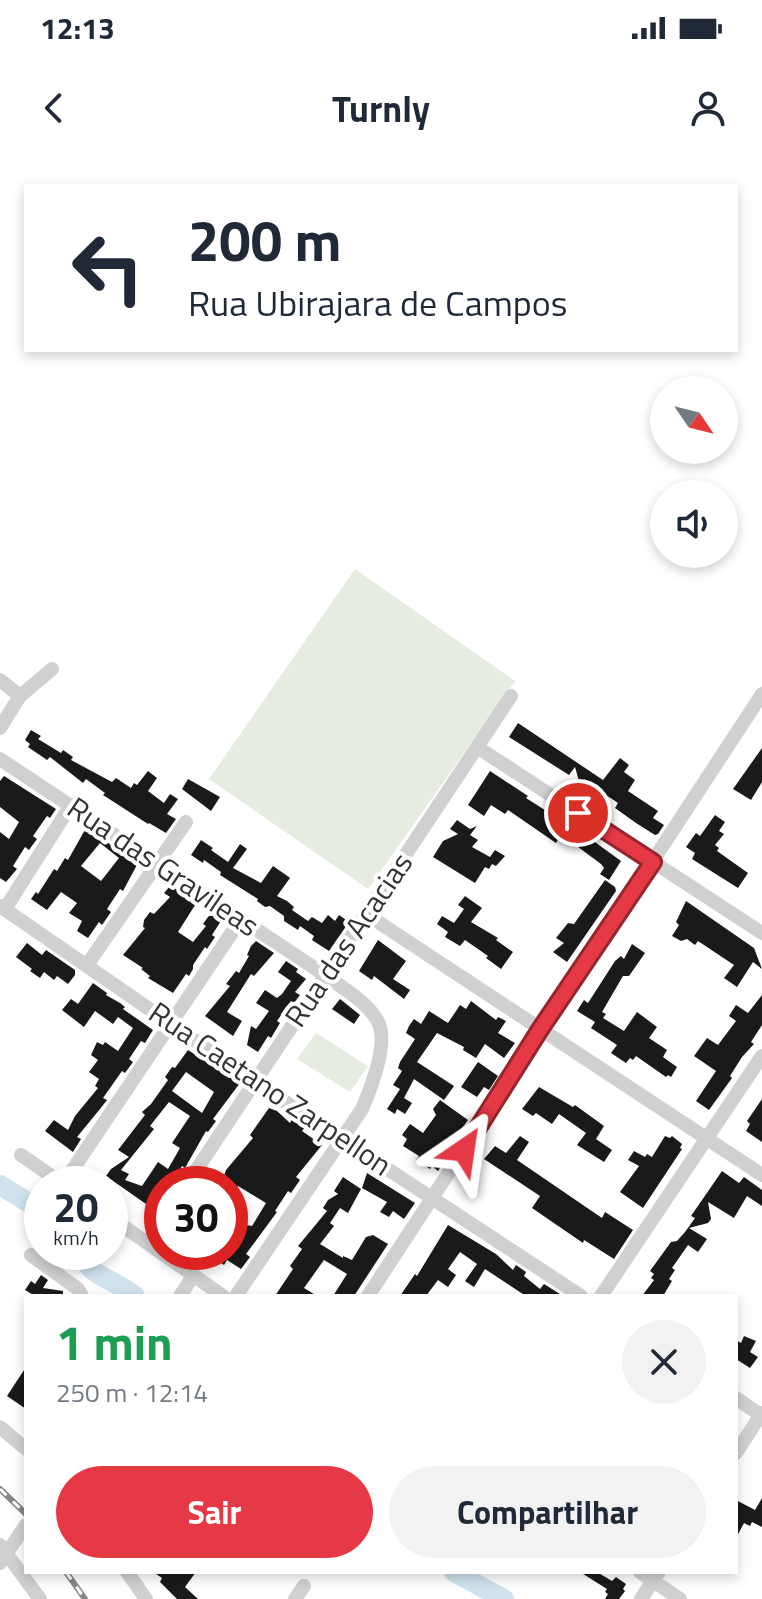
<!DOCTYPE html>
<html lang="pt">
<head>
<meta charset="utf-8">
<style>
  :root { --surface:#fff; --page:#f2f2f3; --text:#1f2937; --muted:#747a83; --accent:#e63946 }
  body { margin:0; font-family:"Titillium Web",sans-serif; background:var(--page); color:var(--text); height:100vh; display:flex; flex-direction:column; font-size:30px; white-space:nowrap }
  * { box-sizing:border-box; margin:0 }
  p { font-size:26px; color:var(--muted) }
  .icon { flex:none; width:44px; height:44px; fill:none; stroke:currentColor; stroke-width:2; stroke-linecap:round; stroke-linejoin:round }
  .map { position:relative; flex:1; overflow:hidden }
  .side { position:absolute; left:24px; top:1134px; width:714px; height:280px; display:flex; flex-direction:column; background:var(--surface); border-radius:0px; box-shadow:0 4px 12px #0003 }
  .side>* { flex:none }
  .banner { position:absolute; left:24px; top:24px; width:714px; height:168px; border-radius:0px; box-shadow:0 4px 12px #0003; background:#fff; color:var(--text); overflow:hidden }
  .needle { width:52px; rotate:125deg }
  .tools { position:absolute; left:650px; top:216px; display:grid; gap:16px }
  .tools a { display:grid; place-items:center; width:88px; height:88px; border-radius:50%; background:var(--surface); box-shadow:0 4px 12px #0003; font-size:40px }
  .speed { position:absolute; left:24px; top:1006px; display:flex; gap:16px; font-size:40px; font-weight:700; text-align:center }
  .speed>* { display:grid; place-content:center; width:104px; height:104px; border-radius:50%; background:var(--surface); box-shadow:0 4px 12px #0003; line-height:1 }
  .speed small { font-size:20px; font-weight:400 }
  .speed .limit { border:12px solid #d22; background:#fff; color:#111 }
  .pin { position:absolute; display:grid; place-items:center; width:68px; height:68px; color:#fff; margin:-34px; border:4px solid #fff; border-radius:50%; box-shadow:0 2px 8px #0007 }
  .me { position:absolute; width:88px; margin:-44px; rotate:32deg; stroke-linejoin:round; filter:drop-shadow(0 0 6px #0008) }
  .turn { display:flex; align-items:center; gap:28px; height:168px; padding:0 32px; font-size:36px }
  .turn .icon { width:104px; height:104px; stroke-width:2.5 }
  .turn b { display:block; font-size:56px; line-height:68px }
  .round { display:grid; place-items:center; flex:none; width:84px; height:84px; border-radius:42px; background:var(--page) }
  .summary { display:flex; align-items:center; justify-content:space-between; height:136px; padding:0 32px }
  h1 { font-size:48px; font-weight:700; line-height:60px; color:#1e9e55 }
  .cta { display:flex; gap:16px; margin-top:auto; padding:16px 32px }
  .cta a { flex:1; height:92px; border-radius:48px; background:var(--accent); color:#fff; font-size:32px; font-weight:700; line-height:92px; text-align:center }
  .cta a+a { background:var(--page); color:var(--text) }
  .status { display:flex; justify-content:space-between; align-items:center; height:56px; padding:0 40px; background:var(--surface); direction:ltr }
  .status svg { height:22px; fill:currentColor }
  header { display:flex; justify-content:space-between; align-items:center; height:104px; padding:0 32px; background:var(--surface); font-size:36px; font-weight:700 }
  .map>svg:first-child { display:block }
  .green { fill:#e6ecdf }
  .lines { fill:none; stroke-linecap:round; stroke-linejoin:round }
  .river { stroke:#cfe2ee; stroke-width:20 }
  .building { fill:#1a1a1a; fill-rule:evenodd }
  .minor { stroke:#d0d0d0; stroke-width:14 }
  .rail-casing { stroke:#888; stroke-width:6 }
  .rail { stroke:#fff; stroke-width:3; stroke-dasharray:9; stroke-linecap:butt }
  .route-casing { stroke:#96252e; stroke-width:20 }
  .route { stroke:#e63946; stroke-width:14 }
  .labels { text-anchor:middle; stroke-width:8; stroke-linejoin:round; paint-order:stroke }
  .street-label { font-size:30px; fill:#333; stroke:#fff }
</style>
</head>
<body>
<div class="status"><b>12:13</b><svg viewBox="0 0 49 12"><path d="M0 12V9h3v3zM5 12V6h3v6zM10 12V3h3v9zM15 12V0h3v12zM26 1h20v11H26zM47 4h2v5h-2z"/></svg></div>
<header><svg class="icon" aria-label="back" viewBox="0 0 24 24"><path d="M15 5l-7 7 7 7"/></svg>Turnly<svg class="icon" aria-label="person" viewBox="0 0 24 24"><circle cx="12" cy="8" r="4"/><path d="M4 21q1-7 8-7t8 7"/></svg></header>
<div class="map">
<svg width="762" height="1439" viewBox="0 0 762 1439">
  <rect width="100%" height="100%" fill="#fff"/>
  <!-- green -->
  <path class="green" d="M355,409L515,521L368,729L209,619Z
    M316,873L368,906L350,932L297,899Z"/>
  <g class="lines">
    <!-- river -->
    <path class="river" d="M0,1025L42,1051
      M79,1092C93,1120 112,1117 135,1136
      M454,1412L504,1439"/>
  </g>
  <!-- building -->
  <path class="building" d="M518,563L603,620L620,598L629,605L624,612L635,620L628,631L658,651L653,658L664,665L658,674L655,675L636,663L615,648L618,643L594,627L593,629L579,621L575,607L569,615L509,577Z
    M31,570L41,576L38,579L61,593L63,590L73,597L71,600L112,622L116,618L131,628L134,623L137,625L148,611L157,618L148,631L164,643L170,634L178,639L167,654L176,659L166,673L149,663L148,664L103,635L105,633L86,619L83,623L50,597L47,600L28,587L30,584L25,580Z
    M762,588V622L751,640L733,629Z
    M490,611L528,636L526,638L548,652L544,657L564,670L556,683L508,650L505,654L491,645L484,656L468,645Z
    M4,616L56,649L50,658L47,656L33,676L37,679L29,690L25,687L13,706L17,709L6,722L0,718V672L9,679L19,662L0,647V621Z
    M188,619L220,637L211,651L182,629Z
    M715,655L725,662L719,671L724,674L715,685L719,688L717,691L748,713L738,728L692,699L695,693L686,687L696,673L700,676Z
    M457,660L470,669L477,666L470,675L478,680L472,687L490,697L495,690L505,696L496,706L492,704L489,709L485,707L475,723L433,697L443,681L458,674L450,669Z
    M86,668L138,703L123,731L120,729L107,749L111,752L102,765L99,762L88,778L77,771L82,761L69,753L77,743L61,732L47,750L31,739L36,732L38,734L54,709L57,711L65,698L68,700ZM100,683L119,698L101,721L81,706Z
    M572,668L575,671L577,669L621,701L609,720L600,714L604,708L601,704L566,678Z
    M201,680L213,688L211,690L228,702L240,684L247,689L233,708L261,723L273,706L286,715L290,718L277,736L287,741L294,747L292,750L308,761L312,757L322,763L328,755L335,761L339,755L349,762L329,791L312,780L314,776L300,766L298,770L284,761V756L270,746L265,747L257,741L258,739L220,715L221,712L204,700L203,703L191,695Z
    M605,720L615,727L616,731L567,802L553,792L564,783L556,778L568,763L574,764Z
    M171,725L197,742L178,772L193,782L206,766L203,764L208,757L211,754L221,761L212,775L215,777L207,789L205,787L193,805V809L189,816L186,814L173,833L148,818L150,816L141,809L143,808L123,795L145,768L143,767L144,760L150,752L154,754L170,737L164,733Z
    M465,736L482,748L471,762L498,778L496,780L513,792L501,809L486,798L488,796L465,780L460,786L445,777L448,772L437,764L442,756L454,763L464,749L458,745Z
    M686,741L754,788L762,809L753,802L737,827L724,818L734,805L698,781L695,785L687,779L681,781L672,776L679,765L676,762Z
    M378,780L406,801L393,819L410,830L404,839L374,816L372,820L359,811Z
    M256,781L274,793L254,816L251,814L227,852L242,861L233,876L205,856L230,826L226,824L236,811L239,813L249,796L247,795L251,786Z
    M27,783L42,795L46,790L75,810V815L68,824L57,816L54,820L44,812L40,818L30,811L32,809L16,797Z
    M632,784L645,793L629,816H623L602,852L606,854L603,858L624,871L637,852L657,867L649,878L667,890L663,897L677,907L671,917L668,915L666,917L636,896L633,900L630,898L626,903L611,893L617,885L591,868L595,862L577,851L584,840L588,843L615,801L621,796L624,799Z
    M286,801L298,809L296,812L306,819L295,832L300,835L294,843L291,841L277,861L280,863L271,878L268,876L258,892L247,885L251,866L256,869L269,851L256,843L265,830L277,838L282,834L291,821L278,812Z
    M93,823L107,833L106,835L120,843L125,847L123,849L153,870L145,883L141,881L129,899L133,902L125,913L122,911L103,938L107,940L100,949L77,977L81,979L73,992L45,971L54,960L68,970L75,956L98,928L95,926L99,919L89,912L98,900L91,895L97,882L103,885L105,882L118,891L133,868L118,857L113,864L95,851L84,867L62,850L71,839L78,844Z
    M762,835V865L751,882L754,884L742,897L730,916L732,918L709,950L696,941L716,911L694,896L707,878L718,885L736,861L729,856L736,845L748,853Z
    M340,839L360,855L354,864L332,849Z
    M471,841L496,860L498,857L506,861L498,873L515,883L504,898L485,884L476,898L463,890L464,887L437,873L417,902L454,926L444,940L414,919L404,938L412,943L405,954L397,949L395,954L387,949L400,929L393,925L402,911L398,908L400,902L415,879L406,873L409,866L414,859L421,864L429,851L448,863L460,845L466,849Z
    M188,890L240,923L213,959L216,961L208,972L206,971L185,1008L182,1006L171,1024H162V1044L156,1051L106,1016L111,1009L129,997L118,990L145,955L142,952L151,944L168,920L165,917L172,907L175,908ZM186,912L214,932L202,953L172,931ZM169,942L190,956L172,983L180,988L168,1009L158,1002L142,1026L125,1020L129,1014L121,1010L154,969L150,966Z
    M478,902L498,916L489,930L484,927L477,937L461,927Z
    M539,927L573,947L575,945L604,966L596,979L612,990L604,1002L577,985L586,973L559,954L552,964L536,953L533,956L522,949Z
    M762,939V982L746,971L750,964L747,961Z
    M440,940L468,960L446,990L449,994L438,1011L432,1006L430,1009L416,1000L419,996L403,986L407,979L402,975L410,964L423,973L436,955L433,949Z
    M269,948L277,951L290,963L292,959L305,967L302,971L322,985L296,1017L300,1020L291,1033L288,1031L275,1051L277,1052L246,1094L250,1097L241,1109L227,1100L224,1105L205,1092H230L246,1065L252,1066L266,1043L238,1026L230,1038V1024H221L226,1010L253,978L250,975Z
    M520,976L529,982L517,1000L602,1058L605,1052L633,1070L614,1099L584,1080L583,1083L532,1048L540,1036L484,999L495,986L506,993Z
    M665,976L670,978L672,976L682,984L680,988L682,989L643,1048L620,1032L639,1006L628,1000L634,991L645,997L647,994L652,997Z
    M722,1011L739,1023L744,1017L762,1030V1046L747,1036L734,1058L708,1042L711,1059L708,1063L689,1068L707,1079L698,1092L688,1085L672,1108L675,1110L669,1119L672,1121L663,1136H642L654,1120L651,1118L654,1114L650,1111L671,1082L677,1081L685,1072L695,1058L691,1056Z
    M367,1013L415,1043L404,1059L393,1051L389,1057L380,1052L387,1042L362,1028Z
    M343,1017L361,1029L348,1053L340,1048L330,1063L334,1066L320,1084L343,1098V1096L352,1100L366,1077L373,1075L388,1084L354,1136H333L347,1114L324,1100L304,1128L317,1136H275L293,1109L290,1106L302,1089L298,1086L327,1051L323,1048L328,1040L338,1034L334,1031Z
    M448,1065L496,1094L513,1110L516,1105L526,1112L524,1116L540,1129L544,1124L563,1136H526L485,1109L474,1127L465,1121L477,1104L460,1092L448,1109L456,1115L448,1127L438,1120L426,1136H400L415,1114L417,1116Z
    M41,1115L48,1120L43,1128L63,1131V1136H35L25,1130L31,1121L35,1124Z
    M744,1176L756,1181L750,1192L758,1197L750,1208L736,1199V1180L741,1183Z
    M26,1207V1249L7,1236Z
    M762,1338V1367L752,1362L750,1366L744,1363L736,1378V1340L755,1350Z
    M153,1412H196L185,1427L198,1439H177L160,1422L162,1418Z
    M580,1412H597L612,1421L616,1417L626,1424L623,1429L625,1431L619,1439H605L608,1434L605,1432L607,1429Z"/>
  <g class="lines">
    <!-- minor -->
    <path class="minor" d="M0,520L20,536
      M0,568L20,536L52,509
      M477,587L762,773
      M0,599L325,815C342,828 369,843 378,862C389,883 371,928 362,949L236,1136
      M0,746L255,922L581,1136
      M5,749L71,645
      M366,754L762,1015
      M87,805L186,662
      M21,995L63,1024
      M63,1024L241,759
      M187,1024L511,536
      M110,1057L223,1136
      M148,1083L162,1062
      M31,1095L78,1129L82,1136
      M180,1136L193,1116
      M368,1136L762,534
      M601,1136L762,896
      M736,1238L762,1256
      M0,1267L26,1289
      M736,1293L762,1253
      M0,1385L40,1439
      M0,1403L26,1365
      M127,1412L146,1439
      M640,1412L680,1439
      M295,1439L304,1426
      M641,1439L659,1412"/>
    <defs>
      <path id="rail" d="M0,1329L26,1354
        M66,1412L85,1439"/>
    </defs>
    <!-- rail casing -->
    <use href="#rail" class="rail-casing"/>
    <!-- rail -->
    <use href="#rail" class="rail"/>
  </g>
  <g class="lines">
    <defs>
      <path id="route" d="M464,990L541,868L653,702L578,653"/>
    </defs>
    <!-- route casing -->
    <use href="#route" class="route-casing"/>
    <!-- route -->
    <use href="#route" class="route"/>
  </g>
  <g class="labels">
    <!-- street labels -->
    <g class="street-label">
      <text transform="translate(163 707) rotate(34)" y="10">Rua das Gravileas</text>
      <text transform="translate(349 780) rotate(-56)" y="10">Rua das Acacias</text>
      <text transform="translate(270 929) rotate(34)" y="10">Rua Caetano Zarpellon</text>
    </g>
  </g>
</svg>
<div class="tools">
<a><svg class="needle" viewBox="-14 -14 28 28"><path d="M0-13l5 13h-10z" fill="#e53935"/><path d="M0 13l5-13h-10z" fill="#747a83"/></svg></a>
<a><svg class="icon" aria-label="sound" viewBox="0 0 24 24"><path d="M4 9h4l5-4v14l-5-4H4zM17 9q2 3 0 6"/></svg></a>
</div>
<div class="speed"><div>20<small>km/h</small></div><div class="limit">30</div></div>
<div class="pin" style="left:578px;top:653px;background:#d93025"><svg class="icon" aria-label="arrive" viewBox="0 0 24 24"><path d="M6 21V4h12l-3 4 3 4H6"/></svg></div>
<svg class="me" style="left:464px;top:990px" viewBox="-20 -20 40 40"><path d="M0-17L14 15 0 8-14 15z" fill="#e63946" stroke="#fff" stroke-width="4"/></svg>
<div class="banner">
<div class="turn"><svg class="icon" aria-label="left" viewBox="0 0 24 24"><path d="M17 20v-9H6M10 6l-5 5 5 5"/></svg><div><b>200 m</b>Rua Ubirajara de Campos</div></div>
</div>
<section class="side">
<div class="summary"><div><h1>1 min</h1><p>250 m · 12:14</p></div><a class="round"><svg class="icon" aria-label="close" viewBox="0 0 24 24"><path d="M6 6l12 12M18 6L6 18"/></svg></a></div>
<div class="cta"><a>Sair</a><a>Compartilhar</a></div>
</section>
</div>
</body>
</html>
